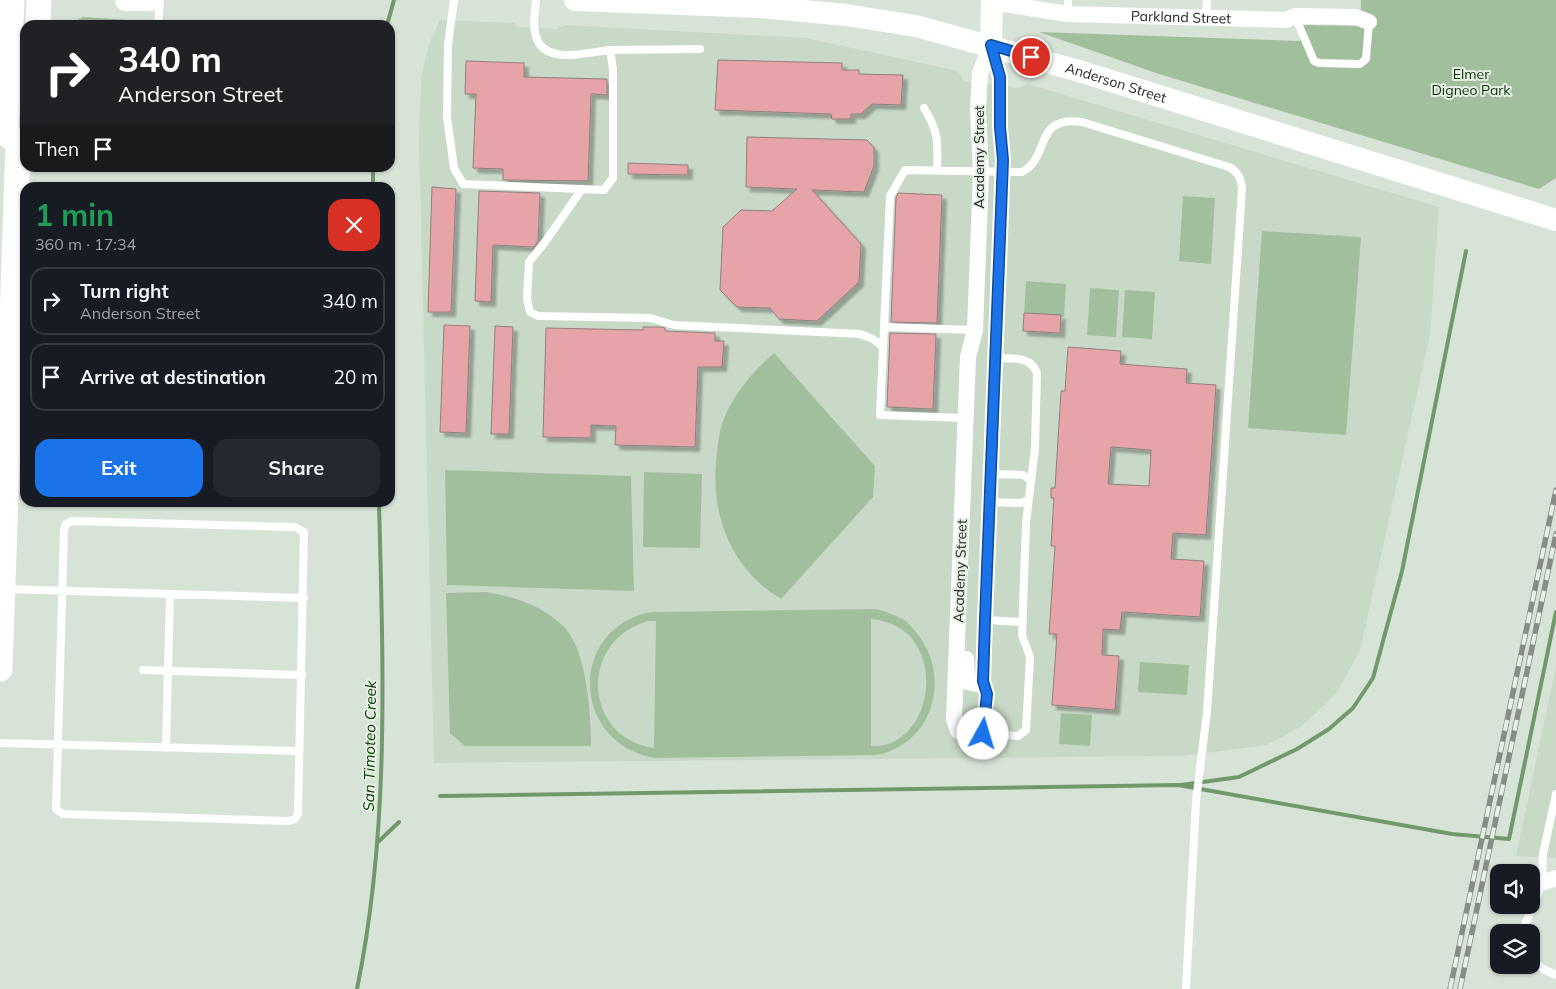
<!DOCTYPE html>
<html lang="en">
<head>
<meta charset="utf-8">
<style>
  :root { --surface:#171b24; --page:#242831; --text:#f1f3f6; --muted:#9ea1a6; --line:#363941; --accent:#1a73e8 }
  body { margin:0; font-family:Mulish,sans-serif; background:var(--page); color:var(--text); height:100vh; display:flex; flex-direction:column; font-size:19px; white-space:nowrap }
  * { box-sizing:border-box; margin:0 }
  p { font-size:16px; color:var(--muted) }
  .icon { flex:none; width:28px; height:28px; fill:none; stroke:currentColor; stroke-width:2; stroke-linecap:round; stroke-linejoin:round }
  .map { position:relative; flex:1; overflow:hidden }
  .drawer { position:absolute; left:20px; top:182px; width:375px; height:325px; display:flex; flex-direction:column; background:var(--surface); border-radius:15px; box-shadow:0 1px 4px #0004 }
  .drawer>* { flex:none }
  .hud { position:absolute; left:20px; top:20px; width:375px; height:152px; border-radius:15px; box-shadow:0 1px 4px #0004; background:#202124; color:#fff; overflow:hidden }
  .fabs { position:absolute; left:1490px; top:864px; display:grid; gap:10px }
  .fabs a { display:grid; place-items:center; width:50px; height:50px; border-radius:10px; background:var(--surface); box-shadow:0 1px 4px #0004; font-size:25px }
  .pin { position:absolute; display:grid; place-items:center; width:42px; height:42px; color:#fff; margin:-21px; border:2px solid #fff; border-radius:50%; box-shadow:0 1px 5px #0007 }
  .me { position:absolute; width:55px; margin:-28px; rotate:6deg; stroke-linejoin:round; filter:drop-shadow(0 0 4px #0008) }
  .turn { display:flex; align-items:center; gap:18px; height:105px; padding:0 15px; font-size:22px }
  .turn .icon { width:65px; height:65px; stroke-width:2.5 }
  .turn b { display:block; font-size:35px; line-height:42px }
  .then { display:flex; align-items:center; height:48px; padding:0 15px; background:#0003; gap:10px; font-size:19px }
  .round { display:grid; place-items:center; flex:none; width:52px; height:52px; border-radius:15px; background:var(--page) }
  .headline { display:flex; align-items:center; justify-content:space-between; height:85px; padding:0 15px }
  h1 { font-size:30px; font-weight:700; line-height:38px; color:#1e9e55 }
  .action { display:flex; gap:10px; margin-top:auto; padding:10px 15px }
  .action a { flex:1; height:58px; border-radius:15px; background:var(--accent); color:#fff; font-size:20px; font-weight:700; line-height:58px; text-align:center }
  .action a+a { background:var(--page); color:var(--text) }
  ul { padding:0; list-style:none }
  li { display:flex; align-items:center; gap:15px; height:68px; margin:0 10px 8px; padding:0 5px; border:2px solid var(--line); border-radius:15px }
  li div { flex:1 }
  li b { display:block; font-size:19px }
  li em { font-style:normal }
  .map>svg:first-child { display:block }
  .built { fill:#c9d9c7 }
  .green { fill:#a2bf9d; fill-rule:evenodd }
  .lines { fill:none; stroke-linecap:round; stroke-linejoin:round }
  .stream { stroke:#72996b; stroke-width:4 }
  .building { fill:#e6a4a8; stroke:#907f80; fill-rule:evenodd; filter:url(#shadow) }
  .lane { stroke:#fff; stroke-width:8 }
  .street { stroke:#fff; stroke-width:16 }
  .secondary { stroke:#fff; stroke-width:22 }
  .primary { stroke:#fff; stroke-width:25 }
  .rail-casing { stroke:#858d85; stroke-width:5.5 }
  .rail { stroke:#e6f0e4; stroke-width:4; stroke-dasharray:11; stroke-linecap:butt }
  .route-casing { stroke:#114b97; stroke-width:12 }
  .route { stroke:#1a73e8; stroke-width:9 }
  .labels { text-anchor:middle; stroke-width:4; stroke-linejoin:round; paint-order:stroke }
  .street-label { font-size:14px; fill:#242824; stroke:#e6f0e4 }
  .park-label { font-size:14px; fill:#0a3405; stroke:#e6f0e4 }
  .water-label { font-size:15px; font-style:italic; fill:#064000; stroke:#e6f0e4 }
</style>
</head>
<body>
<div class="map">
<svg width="1556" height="989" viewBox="0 0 1556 989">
  <defs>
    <filter id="shadow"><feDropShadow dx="4.5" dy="4.5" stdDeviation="1" flood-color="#0004"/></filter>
  </defs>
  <rect width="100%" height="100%" fill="#d8e3d7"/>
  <!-- built -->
  <path class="built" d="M440,20L514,23L517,27L556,29L566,25L806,38L958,71L964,81L1018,88L1028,84L1439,207L1430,335L1360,651L1335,695L1302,726L1267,745L1182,756L434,763L419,141L421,77L429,44Z
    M1556,666V858L1516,856Z"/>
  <!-- green -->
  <path class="green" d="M1361,0H1556V178L1539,189L1159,74L1039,32L1300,41L1301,25L1360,26Z
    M83,17L142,21V25H69Z
    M1183,196L1215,198L1211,264L1179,261Z
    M1262,231L1361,237L1346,435L1248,428Z
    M1026,281L1066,284L1064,317L1024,315Z
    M1090,288L1119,290L1116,337L1087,335Z
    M1125,290L1155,292L1152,339L1122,337Z
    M774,353L875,466L873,497L781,599C729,568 709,510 717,453C718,441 720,427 725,416C736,391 754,371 774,353Z
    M445,470L631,476L634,591L447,585Z
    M644,472L702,474L700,548L643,547Z
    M486,592C515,597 544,606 565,628C587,652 591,714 591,746H465L450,733L446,593Z
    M877,609C886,612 895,615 903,619C910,624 916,632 921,639C951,683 930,744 877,755L655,758C570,743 568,628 651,612ZM871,619C953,626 936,750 871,746ZM648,621H656L654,748C583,738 578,641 648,621Z
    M1140,662L1189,665L1187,695L1138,692Z
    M1061,713L1092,715L1090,746L1059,744Z"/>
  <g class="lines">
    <!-- stream -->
    <path class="stream" d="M387,25L394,0
      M373,168V188
      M1181,785L1239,777L1297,749L1329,729L1353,708L1373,678L1402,571L1466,251
      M440,796L1178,785L1452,834L1509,839L1556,612
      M378,842L399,822
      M357,989C390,829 383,665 379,502"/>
  </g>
  <!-- building -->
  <path class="building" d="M718,60L842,63V70H859V74L903,75L901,105L872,104L861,114H851V119H832L831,114L715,110Z
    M466,61L524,63V77L607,79V95L591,94L588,181L503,180V169L473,168L476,94H465Z
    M747,137L867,140L874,148V166L864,192L812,190L861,244L859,282L817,321L779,319L770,308L737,307L720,290L723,227L741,210L772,211L797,189L746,187Z
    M628,163L688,165V175L628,174Z
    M432,187L456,189L451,312H428Z
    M479,191L540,193L538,241L534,247L493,245L491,302L475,301Z
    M898,193L942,195L937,323L891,322L896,198Z
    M1024,313L1061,315L1060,333L1023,331Z
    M444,325L470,326L466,433L440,432Z
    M495,326L513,327L509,434H491Z
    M643,327H661L665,328V331L715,333V341H724L722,367H698L695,447L615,445L616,426L591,425V438L543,437L546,328L643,330Z
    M890,333L936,334L933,409L887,407Z
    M1068,347L1121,351L1120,364L1187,369L1186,383L1216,385L1206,535L1173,533L1171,559L1204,561L1200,617L1122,612L1120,630L1103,629L1102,655L1119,656L1115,710L1052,705L1057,634H1049L1055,546H1051L1054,498H1051V488H1055L1061,391H1065ZM1111,447L1151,450L1149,486L1108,484Z"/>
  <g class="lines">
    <!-- lane -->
    <path class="lane" d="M454,0L448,45L447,117L454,168L463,184L604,190L613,178V69L610,50C589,52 547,65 537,39C532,28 535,12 536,0
      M1068,14V0
      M1295,16L1314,61L1319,63L1360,64L1366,59L1369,22
      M1206,18L1207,0
      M158,25L160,0
      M610,50L700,49
      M924,108C939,132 938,143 937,171
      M582,189L545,242L529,262L527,299L530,312L538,316L650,318L674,325L860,334L873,339L883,347
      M884,327L975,330
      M11,404H25
      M966,418L880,415L890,196L905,170L1022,172C1051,157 1033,115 1082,122L1229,167C1239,173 1241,178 1242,189L1207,712L1196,801L1186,989
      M990,474L1023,475L1029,479
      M989,502L1021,503L1028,500
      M72,521L295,527L304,532L298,814L295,819L288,821L63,814L56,809L64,531L66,524Z
      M5,589L304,598
      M985,620L1023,622
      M143,670L302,675
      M983,734L1018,736L1026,730L1030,657L1022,635L1026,523L1035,448L1037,373C1030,355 1012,359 995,358
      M0,743L299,751
      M166,748L170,594
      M1522,932L1542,883L1543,854L1556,794
      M1531,959L1543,969L1556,975"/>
    <!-- street -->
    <g class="street">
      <path id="s1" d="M992,2L1068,14L1286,20L1295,16L1356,17L1369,22"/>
      <path d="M991,45L1000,77V127L1003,160L985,620L983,681L987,694L983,734L971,736L958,731L954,719L968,357L975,330L981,173L978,110L980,73Z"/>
      <path d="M966,659L967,682L977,684L983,681"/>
      <path d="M1542,883L1556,878"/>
    </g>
    <!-- secondary -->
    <g class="secondary">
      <path d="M126,0H149"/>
      <path id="s2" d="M575,0L761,7L846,15L916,26L1079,71L1556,220"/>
      <path d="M991,45L992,0"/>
    </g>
    <!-- primary -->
    <path class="primary" d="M38,25L39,0
      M0,669L18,144L6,133L12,0"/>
    <defs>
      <path id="rail" d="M1450,989L1556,490
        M1460,989L1556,534"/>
    </defs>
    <!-- rail casing -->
    <use href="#rail" class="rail-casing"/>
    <!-- rail -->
    <use href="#rail" class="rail"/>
  </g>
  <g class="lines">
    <defs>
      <path id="route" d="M983,734L987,694L983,681L985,620L1003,160L1000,127V77L991,45L1031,57"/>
    </defs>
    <!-- route casing -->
    <use href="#route" class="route-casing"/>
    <!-- route -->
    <use href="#route" class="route"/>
  </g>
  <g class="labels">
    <!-- street labels -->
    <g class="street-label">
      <text dy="5" stroke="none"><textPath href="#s1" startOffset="190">Parkland Street</textPath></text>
      <text dy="5" stroke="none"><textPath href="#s2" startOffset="550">Anderson Street</textPath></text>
      <text transform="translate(979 157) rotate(-90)" y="5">Academy Street</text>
      <text transform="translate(960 571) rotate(-88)" y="5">Academy Street</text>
    </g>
    <!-- park labels -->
    <g class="park-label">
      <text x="1471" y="79">Elmer<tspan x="1471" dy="16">Digneo Park</tspan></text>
    </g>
    <!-- water labels -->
    <g class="water-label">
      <text transform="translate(370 746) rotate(-89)" y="5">San Timoteo Creek</text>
    </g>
  </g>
</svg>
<div class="fabs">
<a><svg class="icon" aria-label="sound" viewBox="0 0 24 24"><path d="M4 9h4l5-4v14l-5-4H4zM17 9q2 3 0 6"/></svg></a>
<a><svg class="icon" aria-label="layers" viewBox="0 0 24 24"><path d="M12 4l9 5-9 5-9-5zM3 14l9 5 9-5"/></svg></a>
</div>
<div class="pin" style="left:1031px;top:57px;background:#d93025"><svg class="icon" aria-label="arrive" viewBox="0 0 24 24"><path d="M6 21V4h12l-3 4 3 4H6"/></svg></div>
<svg class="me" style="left:983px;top:734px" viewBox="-20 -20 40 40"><circle r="19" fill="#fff"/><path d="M0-13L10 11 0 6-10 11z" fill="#1a73e8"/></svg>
<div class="hud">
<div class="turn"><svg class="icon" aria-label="right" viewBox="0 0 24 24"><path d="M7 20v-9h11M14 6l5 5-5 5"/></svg><div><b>340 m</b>Anderson Street</div></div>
<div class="then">Then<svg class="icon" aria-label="arrive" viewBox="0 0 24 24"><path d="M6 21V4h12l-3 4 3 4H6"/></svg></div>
</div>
<section class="drawer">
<div class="headline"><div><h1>1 min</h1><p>360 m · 17:34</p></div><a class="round" style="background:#d93025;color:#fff"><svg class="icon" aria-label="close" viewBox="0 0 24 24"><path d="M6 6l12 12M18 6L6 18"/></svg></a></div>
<ul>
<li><svg class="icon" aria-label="right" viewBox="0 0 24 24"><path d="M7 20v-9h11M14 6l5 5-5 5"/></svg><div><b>Turn right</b><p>Anderson Street</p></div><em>340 m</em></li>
<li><svg class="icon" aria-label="arrive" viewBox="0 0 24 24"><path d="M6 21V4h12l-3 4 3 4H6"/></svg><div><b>Arrive at destination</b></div><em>20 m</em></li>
</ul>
<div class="action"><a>Exit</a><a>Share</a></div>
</section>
</div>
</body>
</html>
